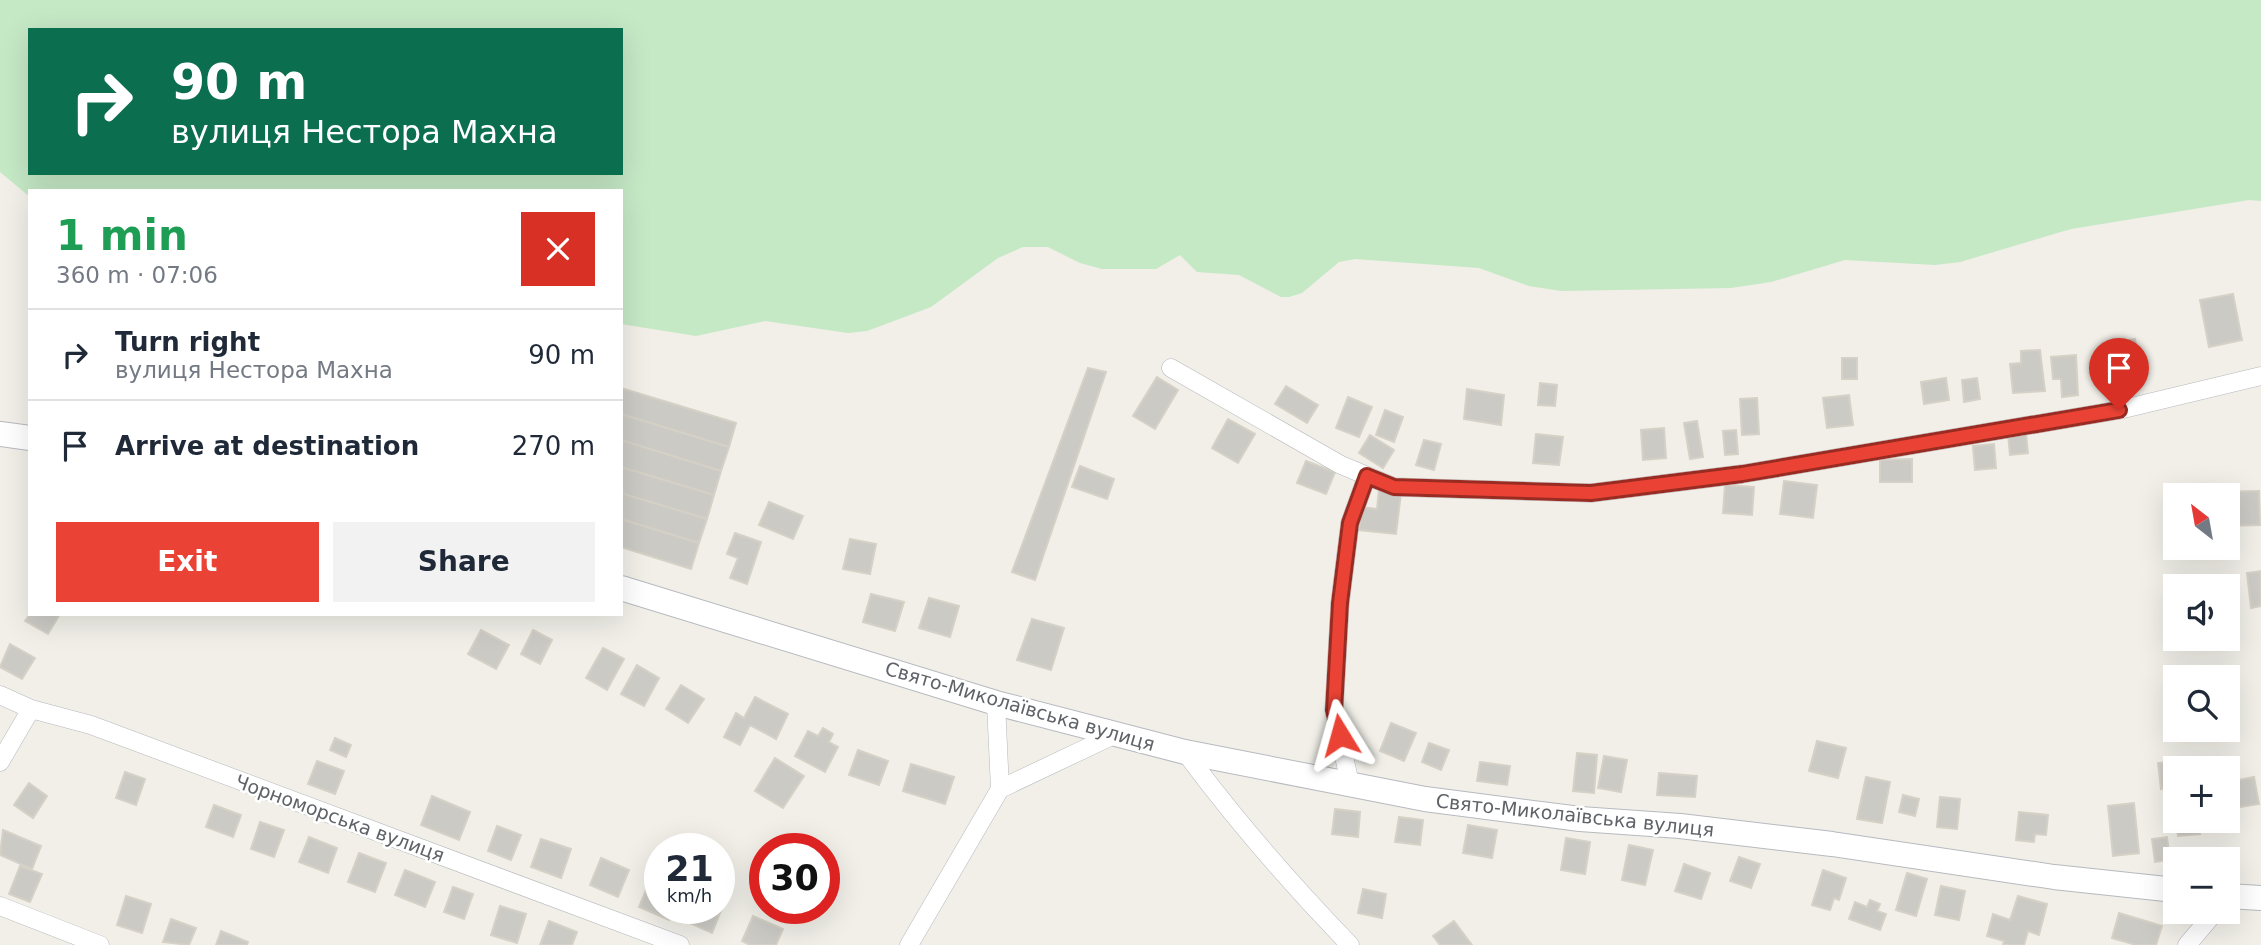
<!DOCTYPE html>
<html lang="en">
<head>
<meta charset="utf-8">
<style>
  :root { --surface:#fff; --page:#f2f2f3; --text:#1f2937; --muted:#747a83; --line:#e0e1e3; --accent:#ea4335 }
  body { margin:0; font-family:"DejaVu Sans",sans-serif; background:var(--page); color:var(--text); height:100vh; display:flex; flex-direction:column; font-size:26px; white-space:nowrap }
  * { box-sizing:border-box; margin:0 }
  p { font-size:23px; color:var(--muted) }
  .icon { flex:none; width:38px; height:38px; fill:none; stroke:currentColor; stroke-width:2; stroke-linecap:round; stroke-linejoin:round }
  .map { position:relative; flex:1; overflow:hidden }
  .panel { position:absolute; left:28px; top:189px; width:595px; height:427px; display:flex; flex-direction:column; background:var(--surface); border-radius:0px; box-shadow:0 7px 28px #0002 }
  .panel>* { flex:none }
  .banner { position:absolute; left:28px; top:28px; width:595px; height:147px; border-radius:0px; box-shadow:0 7px 28px #0002; background:#0b6e4f; color:#fff; overflow:hidden }
  .needle { width:46px; rotate:329deg }
  .buttons { position:absolute; left:2163px; top:483px; display:grid; gap:14px }
  .buttons a { display:grid; place-items:center; width:77px; height:77px; border-radius:0px; background:var(--surface); box-shadow:0 7px 28px #0002; font-size:35px }
  .speed { position:absolute; left:644px; top:833px; display:flex; gap:14px; font-size:35px; font-weight:700; text-align:center }
  .speed>* { display:grid; place-content:center; width:91px; height:91px; border-radius:50%; background:var(--surface); box-shadow:0 7px 28px #0002; line-height:1 }
  .speed small { font-size:18px; font-weight:400 }
  .speed .limit { border:10px solid #d22; background:#fff; color:#111 }
  .pin { position:absolute; display:grid; place-items:center; width:60px; height:60px; color:#fff; margin:-72px -30px; border-radius:50% 50% 50% 0; rotate:-45deg; box-shadow:0 0 7px #0007 }
  .pin .icon { rotate:45deg }
  .me { position:absolute; width:77px; margin:-38px; rotate:352deg; stroke-linejoin:round; filter:drop-shadow(0 0 5px #0008) }
  .turn { display:flex; align-items:center; gap:24px; height:147px; padding:0 28px; font-size:32px }
  .turn .icon { width:91px; height:91px; stroke-width:2.5 }
  .turn b { display:block; font-size:49px; line-height:60px }
  .round { display:grid; place-items:center; flex:none; width:74px; height:74px; border-radius:0px; background:var(--page) }
  .headline { display:flex; align-items:center; justify-content:space-between; height:119px; padding:0 28px }
  h1 { font-size:42px; font-weight:700; line-height:52px; color:#1e9e55 }
  .button { display:flex; gap:14px; margin-top:auto; padding:14px 28px }
  .button a { flex:1; height:80px; border-radius:0px; background:var(--accent); color:#fff; font-size:28px; font-weight:700; line-height:80px; text-align:center }
  .button a+a { background:var(--page); color:var(--text) }
  ul { padding:0; list-style:none }
  li { display:flex; align-items:center; gap:21px; height:91px; padding:0 28px; border-top:2px solid var(--line) }
  li div { flex:1 }
  li b { display:block; font-size:26px }
  li em { font-style:normal }
  .map>svg:first-child { display:block }
  .green { fill:#c5e8c5; fill-rule:evenodd }
  .building { fill:#cccac5; stroke:#d6d1c6; stroke-width:2 }
  .lines { fill:none; stroke-linecap:round; stroke-linejoin:round }
  .street-casing { stroke:#b5b8bc; stroke-width:19 }
  .secondary-casing { stroke:#b6babf; stroke-width:26 }
  .street { stroke:#fff; stroke-width:18 }
  .secondary { stroke:#fff; stroke-width:24 }
  .route-casing { stroke:#982c22; stroke-width:18 }
  .route { stroke:#ea4335; stroke-width:12 }
  .labels { text-anchor:middle; stroke-width:5; stroke-linejoin:round; paint-order:stroke }
  .street-label { font-size:19px; fill:#5f6368; stroke:#fff }
</style>
</head>
<body>
<div class="map">
<svg width="2261" height="945" viewBox="0 0 2261 945">
  <rect width="100%" height="100%" fill="#f1efe8"/>
  <!-- green -->
  <path class="green" d="M0,0H2261V201L2249,200L2071,229L1960,262L1935,265L1845,260L1771,282L1731,288L1561,291L1529,286L1479,268L1355,259L1339,262L1302,293L1289,297H1281L1239,275L1197,272L1180,255L1156,269H1102L1080,263L1048,247H1023L998,258L931,307L867,331L848,333L765,321L696,336L621,324V191H30V197L0,172ZM30,30H621V173H30Z"/>
  <!-- building -->
  <path class="building" d="M2233,294L2242,340L2209,347L2200,300Z
    M2135,339L2141,376L2124,378L2121,358L2113,359L2110,343Z
    M2040,350L2045,391L2013,393L2010,364L2021,363V351Z
    M2076,355L2078,395L2062,397L2061,379H2053L2051,357Z
    M1842,358H1857V379H1842Z
    M1088,368L1106,372L1035,580L1012,572Z
    M1157,377L1178,390L1155,429L1133,416Z
    M1946,378L1949,400L1924,404L1921,382Z
    M1977,378L1980,399L1964,402L1962,380Z
    M1540,383L1557,385L1555,406L1538,405Z
    M1286,386L1318,405L1307,423L1275,404Z
    M621,388L736,423L729,447L621,414Z
    M1467,389L1504,395L1501,425L1464,419Z
    M1849,395L1853,425L1827,428L1823,398Z
    M1348,397L1372,407L1359,437L1336,428Z
    M1757,398L1759,434L1742,435L1740,399Z
    M1385,410L1403,417L1394,442L1376,435Z
    M621,414L729,447L721,471L621,440Z
    M1228,419L1255,434L1238,463L1212,448Z
    M1697,421L1703,457L1690,459L1684,423Z
    M1664,428L1666,458L1643,460L1641,430Z
    M1736,430L1738,454L1725,455L1723,431Z
    M2026,433L2028,453L2010,455L2008,434Z
    M1536,434L1563,437L1559,465L1533,463Z
    M1370,435L1394,450L1383,468L1359,453Z
    M621,440L721,471L714,495L621,467Z
    M1424,440L1441,444L1434,470L1416,465Z
    M1994,444L1996,468L1975,470L1973,446Z
    M1912,459V482H1880V460Z
    M1306,461L1335,472L1326,494L1297,483Z
    M1080,466L1114,479L1107,499L1072,487Z
    M621,467L714,495L707,519L621,493Z
    M1784,481L1817,485L1813,518L1780,514Z
    M1725,485L1754,487L1752,515L1723,513Z
    M1379,490L1401,493L1396,534L1359,530L1362,507L1377,509Z
    M2259,491L2260,525L2228,526V495H2216V492Z
    M621,493L707,519L699,543L621,519Z
    M769,502L803,516L793,539L759,525Z
    M621,519L699,543L691,569L621,547Z
    M735,533L761,542L747,584L730,578L738,558L727,554Z
    M850,539L876,544L870,574L843,569Z
    M2261,571V606L2251,608L2247,573Z
    M871,594L904,602L895,631L863,622Z
    M929,598L959,606L950,637L919,628Z
    M30,614H60L48,634L25,621Z
    M1032,619L1064,628L1051,670L1017,660Z
    M481,630L509,645L496,669L468,654Z
    M533,630L552,640L540,664L521,654Z
    M10,644L35,658L22,679L0,667Z
    M603,648L624,659L607,690L586,678Z
    M637,665L659,678L644,706L621,694Z
    M681,685L704,699L688,723L666,709Z
    M755,697L788,714L776,739L750,725L740,745L724,737L736,713L744,718Z
    M1391,723L1416,733L1404,761L1380,751Z
    M823,728L833,734L829,742L838,747L825,772L795,756L808,731L818,736Z
    M335,738L351,745L346,757L330,750Z
    M1817,741L1846,748L1838,778L1809,771Z
    M1429,743L1449,750L1441,770L1422,762Z
    M858,750L888,761L879,785L849,775Z
    M1577,753L1597,755L1594,793L1573,791Z
    M1604,756L1627,760L1621,792L1598,788Z
    M775,758L804,776L783,808L755,791Z
    M2179,760L2175,787L2161,789L2158,763Z
    M317,761L344,771L335,794L308,784Z
    M1480,762L1510,766L1507,785L1477,781Z
    M911,764L954,777L945,804L903,791Z
    M125,772L145,779L136,805L116,798Z
    M1659,773L1697,776L1695,797L1657,795Z
    M1866,777L1890,782L1882,823L1857,819Z
    M2254,777L2259,804L2228,809V782Z
    M29,783L47,796L33,818L14,805Z
    M1903,795L1919,799L1915,816L1899,812Z
    M432,796L470,812L459,840L421,825Z
    M1940,797L1960,799L1957,829L1937,827Z
    M2134,803L2139,853L2113,856L2108,806Z
    M214,805L241,815L233,837L206,827Z
    M1335,809L1360,812L1358,837L1332,834Z
    M2019,812L2048,815L2046,835L2035,834L2034,842L2016,840Z
    M1399,817L1423,820L1420,845L1395,842Z
    M2176,821H2199L2200,834L2178,836Z
    M260,822L284,830L274,857L251,849Z
    M1468,825L1497,830L1492,858L1463,853Z
    M497,826L521,835L511,860L488,851Z
    M3,830L41,846L32,869L0,855Z
    M309,837L337,848L328,873L299,862Z
    M2167,837L2170,860L2155,862L2152,839Z
    M1566,838L1590,842L1585,874L1561,870Z
    M541,839L571,849L561,878L531,867Z
    M1629,845L1653,850L1645,885L1622,880Z
    M359,853L386,863L375,892L348,882Z
    M1739,857L1760,864L1751,888L1730,881Z
    M601,858L629,870L618,897L590,885Z
    M1684,864L1710,873L1701,899L1675,891Z
    M20,866L42,874L30,902L9,894Z
    M405,870L435,882L425,907L395,895Z
    M1823,870L1846,878L1839,900L1834,898L1830,910L1812,905Z
    M653,873L660,876V908H674L669,920L639,907Z
    M1907,873L1927,879L1916,916L1896,910Z
    M1941,886L1965,891L1959,920L1935,915Z
    M453,887L473,894L464,919L444,912Z
    M1363,889L1386,894L1382,918L1358,913Z
    M126,896L151,904L142,933L117,925Z
    M2018,896L2047,904L2039,935L2028,931L2024,945H2003L2004,941L1987,936L1993,914L2010,920Z
    M1870,900L1880,904L1877,911L1886,914L1880,930L1849,919L1855,902L1867,907Z
    M719,901L724,903L712,933L683,920L688,908H719Z
    M500,906L526,914L517,943L491,935Z
    M2119,913L2162,926L2156,945H2136L2112,938Z
    M753,916L783,929L776,945H750L742,941Z
    M171,919L196,928L189,945L163,942Z
    M549,921L577,932L572,945H540Z
    M1454,921L1472,945H1440L1433,936Z
    M221,931L248,942L247,945H216Z"/>
  <g class="lines">
    <defs>
      <path id="street" d="M1171,368L1341,465L1394,487L1591,493L1742,474L2119,410L2261,376
        M0,695L31,709L91,725L680,945
        M1185,752C1236,821 1290,883 1350,945
        M0,762L31,709
        M1350,784L1334,710L1340,603L1350,523L1367,476
        M1000,789L1116,734
        M0,906L100,945
        M909,945L1000,789L996,703
        M2187,945L2215,912"/>
      <path id="secondary" d="M0,434L30,438
        M621,588L996,703L1185,752L1328,780L1425,799L1580,819L1680,826L1832,844L2054,877L2175,890
        M2228,896L2261,898"/>
    </defs>
    <!-- street casing -->
    <use href="#street" class="street-casing"/>
    <!-- secondary casing -->
    <use href="#secondary" class="secondary-casing"/>
    <!-- street -->
    <use href="#street" class="street"/>
    <!-- secondary -->
    <use href="#secondary" class="secondary"/>
  </g>
  <g class="lines">
    <defs>
      <path id="route" d="M1340,735L1334,710L1340,603L1350,523L1367,476L1394,487L1591,493L1742,474L2119,410"/>
    </defs>
    <!-- route casing -->
    <use href="#route" class="route-casing"/>
    <!-- route -->
    <use href="#route" class="route"/>
  </g>
  <g class="labels">
    <!-- street labels -->
    <g class="street-label">
      <text transform="translate(1020 706) rotate(16)" y="7">Свято-Миколаївська вулиця</text>
      <text transform="translate(1575 815) rotate(6)" y="7">Свято-Миколаївська вулиця</text>
      <text transform="translate(340 818) rotate(20)" y="7">Чорноморська вулиця</text>
    </g>
  </g>
</svg>
<div class="buttons">
<a><svg class="needle" viewBox="-14 -14 28 28"><path d="M0-13l5 13h-10z" fill="#e53935"/><path d="M0 13l5-13h-10z" fill="#747a83"/></svg></a>
<a><svg class="icon" aria-label="sound" viewBox="0 0 24 24"><path d="M4 9h4l5-4v14l-5-4H4zM17 9q2 3 0 6"/></svg></a>
<a><svg class="icon" aria-label="search" viewBox="0 0 24 24"><circle cx="10" cy="10" r="6"/><path d="M15 15l6 6"/></svg></a>
<a>+</a>
<a>−</a>
</div>
<div class="speed"><div>21<small>km/h</small></div><div class="limit">30</div></div>
<div class="pin" style="left:2119px;top:410px;background:#d93025"><svg class="icon" aria-label="arrive" viewBox="0 0 24 24"><path d="M6 21V4h12l-3 4 3 4H6"/></svg></div>
<svg class="me" style="left:1340px;top:735px" viewBox="-20 -20 40 40"><path d="M0-17L14 15 0 8-14 15z" fill="#ea4335" stroke="#fff" stroke-width="4"/></svg>
<div class="banner">
<div class="turn"><svg class="icon" aria-label="right" viewBox="0 0 24 24"><path d="M7 20v-9h11M14 6l5 5-5 5"/></svg><div><b>90 m</b>вулиця Нестора Махна</div></div>
</div>
<section class="panel">
<div class="headline"><div><h1>1 min</h1><p>360 m · 07:06</p></div><a class="round" style="background:#d93025;color:#fff"><svg class="icon" aria-label="close" viewBox="0 0 24 24"><path d="M6 6l12 12M18 6L6 18"/></svg></a></div>
<ul>
<li><svg class="icon" aria-label="right" viewBox="0 0 24 24"><path d="M7 20v-9h11M14 6l5 5-5 5"/></svg><div><b>Turn right</b><p>вулиця Нестора Махна</p></div><em>90 m</em></li>
<li><svg class="icon" aria-label="arrive" viewBox="0 0 24 24"><path d="M6 21V4h12l-3 4 3 4H6"/></svg><div><b>Arrive at destination</b></div><em>270 m</em></li>
</ul>
<div class="button"><a>Exit</a><a>Share</a></div>
</section>
</div>
</body>
</html>
